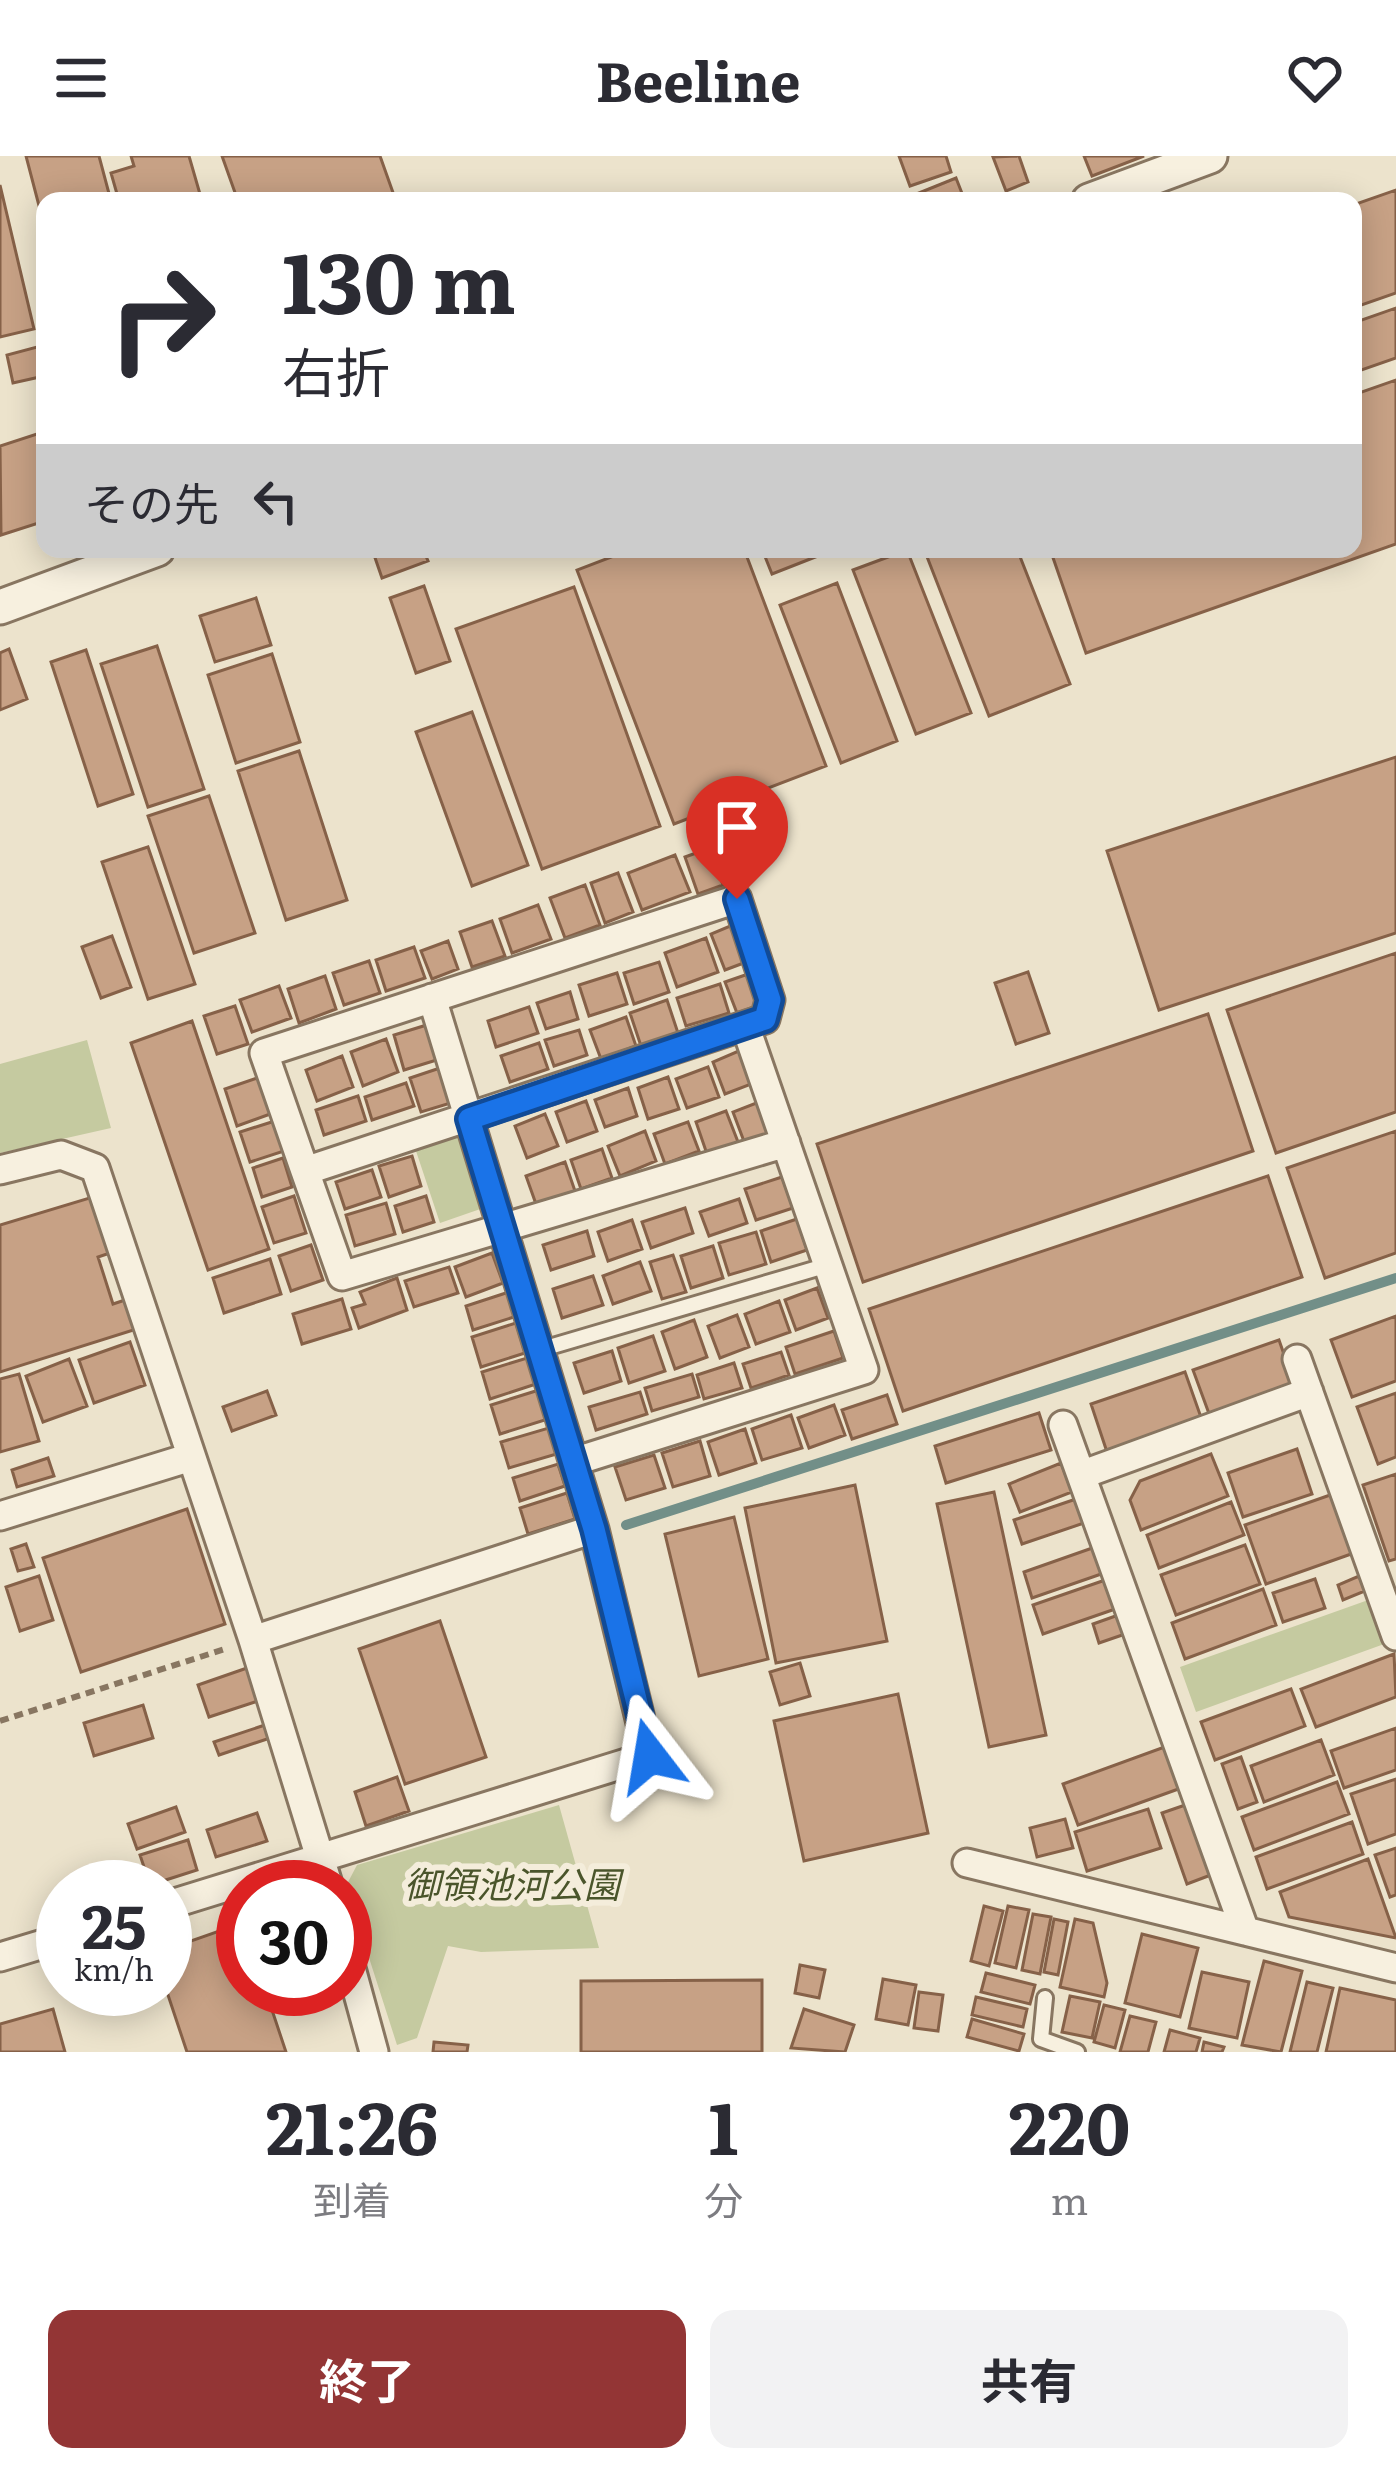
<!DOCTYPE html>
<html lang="ja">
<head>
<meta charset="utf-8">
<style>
  :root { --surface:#fff; --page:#f2f2f3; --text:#2b2b33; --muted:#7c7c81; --accent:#933535 }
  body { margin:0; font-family:Literata,"Noto Sans JP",serif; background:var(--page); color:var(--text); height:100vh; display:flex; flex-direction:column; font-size:45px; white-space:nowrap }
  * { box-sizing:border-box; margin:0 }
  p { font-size:39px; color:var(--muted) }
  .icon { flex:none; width:66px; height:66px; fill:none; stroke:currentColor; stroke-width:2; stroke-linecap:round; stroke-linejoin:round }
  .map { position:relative; height:1896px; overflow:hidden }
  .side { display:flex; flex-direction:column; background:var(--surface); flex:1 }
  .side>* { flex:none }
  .guide { position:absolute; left:36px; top:36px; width:1326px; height:366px; border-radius:24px; box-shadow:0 6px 30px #0003; background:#fff; color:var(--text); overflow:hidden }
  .speed { position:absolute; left:36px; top:1704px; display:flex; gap:24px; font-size:60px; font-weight:700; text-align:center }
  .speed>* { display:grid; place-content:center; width:156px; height:156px; border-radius:50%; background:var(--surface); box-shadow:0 6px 30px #0003; line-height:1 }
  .speed small { font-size:30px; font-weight:400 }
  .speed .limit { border:18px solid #d22; background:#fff; color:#111 }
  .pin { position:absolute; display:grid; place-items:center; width:102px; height:102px; color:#fff; margin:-123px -51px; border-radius:50% 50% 50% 0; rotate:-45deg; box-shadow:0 0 12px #0007 }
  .pin .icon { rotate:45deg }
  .me { position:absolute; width:132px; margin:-66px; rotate:346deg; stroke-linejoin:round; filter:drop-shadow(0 0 9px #0008) }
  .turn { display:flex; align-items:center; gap:42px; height:252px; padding:0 48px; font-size:54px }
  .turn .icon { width:156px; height:156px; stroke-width:2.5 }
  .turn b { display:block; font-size:84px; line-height:102px }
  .then { display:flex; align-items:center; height:114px; padding:0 48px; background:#0003; gap:24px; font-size:45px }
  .eta { display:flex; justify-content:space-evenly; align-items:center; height:204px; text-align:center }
  .eta b { font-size:72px; font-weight:700; line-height:84px }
  .primary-button { display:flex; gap:24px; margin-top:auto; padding:24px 48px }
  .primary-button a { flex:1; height:138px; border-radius:24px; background:var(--accent); color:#fff; font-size:48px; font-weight:700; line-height:138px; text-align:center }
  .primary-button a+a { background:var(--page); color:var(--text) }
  header { display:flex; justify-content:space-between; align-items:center; height:156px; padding:0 48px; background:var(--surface); font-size:54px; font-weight:700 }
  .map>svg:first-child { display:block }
  .green { fill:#c5caa0 }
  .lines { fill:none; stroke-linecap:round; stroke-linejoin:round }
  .stream { stroke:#728f88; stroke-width:10 }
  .building { fill:#c7a185; stroke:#866148; stroke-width:3 }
  .service-casing { stroke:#887661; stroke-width:20 }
  .minor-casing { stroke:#887661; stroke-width:33 }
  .tertiary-casing { stroke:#887661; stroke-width:39 }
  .path { stroke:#887661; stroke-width:6; stroke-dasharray:9 6; stroke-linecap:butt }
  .service { stroke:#f7f0df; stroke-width:14 }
  .minor { stroke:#f7f0df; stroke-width:27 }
  .tertiary { stroke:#f7f0df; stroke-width:33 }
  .route-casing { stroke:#114b97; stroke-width:30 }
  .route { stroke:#1a73e8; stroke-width:21 }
  .labels { text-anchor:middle; stroke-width:12; stroke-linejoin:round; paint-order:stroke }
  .park-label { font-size:36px; font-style:italic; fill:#4a552b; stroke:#f4eddb }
</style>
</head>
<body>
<header><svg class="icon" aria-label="menu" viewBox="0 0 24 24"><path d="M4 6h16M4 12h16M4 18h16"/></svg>Beeline<svg class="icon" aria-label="heart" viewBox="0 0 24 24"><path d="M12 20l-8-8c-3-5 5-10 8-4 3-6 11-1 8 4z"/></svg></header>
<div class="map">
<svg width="1396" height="1896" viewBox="0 0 1396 1896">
  <rect width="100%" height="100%" fill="#ece3cc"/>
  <!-- green -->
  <path class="green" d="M87,884L111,972L0,997V908Z
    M464,979L489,1050L440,1067L416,995Z
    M1371,1443L1387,1487L1196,1556L1180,1511Z
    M559,1649L599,1792L481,1796L448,1790L417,1882L397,1889L346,1730L357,1709Z"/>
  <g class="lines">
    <!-- stream -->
    <path class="stream" d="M626,1369L1396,1122"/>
  </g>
  <!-- building -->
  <path class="building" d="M26,0H99L111,45H45L43,65Z
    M131,0H189L202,45H119L111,17L134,10Z
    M222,0H380L396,45H238Z
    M899,0H946L951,16L910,30Z
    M1019,0L1028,26L1006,35L993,1Z
    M1084,0H1144L1092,20Z
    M956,22L965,45H910L909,41Z
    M0,29L34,173L0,181Z
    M1396,34V137L1353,152V49Z
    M1396,152V202L1353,217V167Z
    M37,191L44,220L13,227L7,199Z
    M1396,224V388L1086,497L1050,393H1353V239Z
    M43,276L45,365L1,379L0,290Z
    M372,393H423L428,405L382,422Z
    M632,393H744L826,610L674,668L577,414Z
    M762,393H827L828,396L772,418Z
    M924,393H1017L1070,528L989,560Z
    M907,394L971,557L916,578L853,414Z
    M837,427L897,585L841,607L780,449Z
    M424,430L450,505L416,517L390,442Z
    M574,431L660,670L542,713L456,473Z
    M256,442L271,489L215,506L200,460Z
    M157,490L204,633L148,651L101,508Z
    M9,493L27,543L0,554V497Z
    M86,494L133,638L98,650L51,506Z
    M272,498L300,586L236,607L208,519Z
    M472,556L528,709L472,730L416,576Z
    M299,595L347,744L286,764L238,615Z
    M1396,601V777L1159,854L1107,695Z
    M209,640L255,777L194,797L148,660Z
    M745,676L758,710L727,722L714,688Z
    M148,691L195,828L148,843L102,706Z
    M710,692L723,729L698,738L685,701Z
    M675,699L690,736L642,754L628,717Z
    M618,717L633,756L605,767L591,727Z
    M585,729L600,769L565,782L550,742Z
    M538,749L551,783L512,797L500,763Z
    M492,765L505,800L472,811L460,776Z
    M735,768L749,805L725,814L711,778Z
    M112,780L131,831L101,842L82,791Z
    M706,782L718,816L677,831L665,797Z
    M448,785L458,813L432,823L421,795Z
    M414,791L425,822L386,835L376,804Z
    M1396,797V956L1276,997L1227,854Z
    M369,805L380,837L344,849L333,817Z
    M659,806L669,836L634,848L624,817Z
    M754,816L765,847L737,857L725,826Z
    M1028,816L1049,877L1016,888L995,827Z
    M617,817L627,848L589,860L579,829Z
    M325,820L336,853L299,867L288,833Z
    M720,828L729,857L686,870L677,842Z
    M279,830L291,862L252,876L240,844Z
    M570,836L578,863L546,873L537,847Z
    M667,844L678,877L641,890L630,857Z
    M235,850L248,888L217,898L204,860Z
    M529,851L538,877L496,891L488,865Z
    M1208,858L1253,995L863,1126L817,988Z
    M626,861L636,890L601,903L590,874Z
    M192,865L269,1093L208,1114L131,887Z
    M430,868L440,903L404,914L394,879Z
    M579,874L587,899L554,910L545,884Z
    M386,883L398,916L363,930L351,896Z
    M539,887L548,913L510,926L501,900Z
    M741,894L754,927L725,938L713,906Z
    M342,900L353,931L317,945L306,914Z
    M443,911L454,946L421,956L410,922Z
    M708,911L719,941L687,952L676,923Z
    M260,921L273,957L237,970L225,933Z
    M668,921L679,953L648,963L638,932Z
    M406,927L414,950L372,964L365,941Z
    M628,932L637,960L605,971L595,944Z
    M358,940L366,965L324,979L316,954Z
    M586,945L597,975L567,986L556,956Z
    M759,946L772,978L745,988L733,956Z
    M726,955L738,986L707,998L696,966Z
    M545,958L558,990L527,1002L515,970Z
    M278,964L287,994L250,1006L240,976Z
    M688,966L699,995L665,1008L654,978Z
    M645,975L656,1005L620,1020L608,990Z
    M1396,975V1097L1325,1122L1287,1012Z
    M602,993L612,1022L581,1033L571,1004Z
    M412,1000L421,1030L389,1041L379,1010Z
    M283,1002L292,1031L262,1041L253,1012Z
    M565,1006L575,1035L536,1048L526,1020Z
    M372,1014L381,1041L345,1053L336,1026Z
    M1268,1020L1302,1121L903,1255L869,1153Z
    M782,1021L793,1052L756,1064L745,1033Z
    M96,1040L113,1096L98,1101L113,1148L134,1141L143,1171L0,1216V1069Z
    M294,1040L306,1077L274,1087L262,1051Z
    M426,1040L434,1066L403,1076L395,1050Z
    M739,1043L747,1067L709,1080L700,1056Z
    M386,1047L395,1078L355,1090L346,1059Z
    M685,1052L693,1077L651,1092L642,1066Z
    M797,1063L807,1094L771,1106L761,1075Z
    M632,1064L642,1093L608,1105L598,1076Z
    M587,1075L594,1100L551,1114L543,1089Z
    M756,1076L766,1108L729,1119L719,1087Z
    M311,1089L323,1124L291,1135L279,1100Z
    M713,1090L723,1122L691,1132L681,1100Z
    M492,1097L503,1127L466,1141L455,1111Z
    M673,1099L686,1136L662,1143L650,1106Z
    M270,1103L281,1138L224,1157L213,1122Z
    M640,1106L651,1135L613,1148L603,1120Z
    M449,1111L458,1137L414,1151L405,1125Z
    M593,1120L603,1149L562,1162L553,1133Z
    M397,1122L407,1154L359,1172L352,1152L365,1148L360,1136Z
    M817,1132L828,1162L796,1174L785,1144Z
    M509,1136L517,1160L473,1174L466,1150Z
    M342,1143L351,1173L302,1188L293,1158Z
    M779,1145L790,1176L756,1188L745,1158Z
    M737,1159L749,1191L720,1202L708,1170Z
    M1396,1160V1225L1352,1241L1331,1184Z
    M694,1164L707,1201L675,1213L662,1176Z
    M516,1167L525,1197L481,1211L472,1181Z
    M834,1175L843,1202L795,1218L786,1191Z
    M653,1180L665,1215L629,1227L618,1192Z
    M1279,1184L1296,1233L1211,1263L1193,1214Z
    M130,1186L145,1229L94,1247L79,1204Z
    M612,1195L621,1225L584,1237L574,1207Z
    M781,1196L789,1219L751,1232L743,1208Z
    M527,1202L536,1228L490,1243L482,1216Z
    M69,1203L87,1250L43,1266L26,1220Z
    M734,1207L742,1232L704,1243L697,1219Z
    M1185,1216L1203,1267L1108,1299L1091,1248Z
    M19,1218L39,1285L0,1296V1223Z
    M692,1218L699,1241L652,1255L645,1232Z
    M539,1234L548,1263L500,1278L491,1249Z
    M267,1235L276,1259L232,1275L223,1251Z
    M640,1236L647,1258L596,1274L589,1251Z
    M1396,1237V1301L1378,1308L1357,1251Z
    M887,1239L897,1268L852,1283L842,1254Z
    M834,1249L845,1279L809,1292L798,1262Z
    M1039,1257L1051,1294L946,1327L935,1290Z
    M791,1259L802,1292L762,1304L752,1273Z
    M552,1271L560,1297L509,1312L501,1286Z
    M745,1273L756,1307L719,1319L708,1286Z
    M700,1285L710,1320L673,1331L662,1297Z
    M1297,1293L1312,1338L1243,1361L1228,1317Z
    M1211,1298L1228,1340L1141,1374L1130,1344L1140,1325Z
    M654,1299L665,1332L626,1344L615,1311Z
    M48,1302L54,1320L17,1331L12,1314Z
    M1061,1307L1072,1336L1020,1356L1009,1328Z
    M558,1308L565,1330L520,1345L513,1322Z
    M1396,1318V1403L1389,1405L1363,1329Z
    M855,1329L887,1485L776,1507L745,1352Z
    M994,1336L1046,1579L989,1591L937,1348Z
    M567,1337L575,1363L528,1378L520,1352Z
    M1333,1338L1354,1397L1266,1428L1245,1369Z
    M1076,1343L1084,1367L1022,1388L1014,1364Z
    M1231,1346L1244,1379L1159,1412L1147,1379Z
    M187,1353L225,1468L81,1516L43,1402Z
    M734,1361L768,1503L699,1520L665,1378Z
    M26,1388L34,1411L18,1415L11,1393Z
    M1245,1389L1260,1428L1176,1459L1161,1419Z
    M1098,1390L1107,1416L1032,1442L1024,1416Z
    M39,1420L53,1464L20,1475L6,1431Z
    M1359,1420L1365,1435L1343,1444L1338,1429Z
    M1111,1422L1121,1451L1043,1478L1033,1449Z
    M1315,1423L1325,1452L1283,1466L1273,1437Z
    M1263,1433L1276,1469L1185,1503L1172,1467Z
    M1124,1457L1131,1476L1099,1487L1093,1468Z
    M440,1465L486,1601L405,1628L359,1493Z
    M1394,1498L1396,1541L1316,1571L1301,1533Z
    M800,1507L810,1540L780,1549L770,1516Z
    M247,1512L258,1545L209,1561L198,1529Z
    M1291,1533L1305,1570L1215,1604L1201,1566Z
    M898,1538L928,1677L804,1705L774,1565Z
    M143,1549L153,1582L94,1600L84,1567Z
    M268,1568L273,1581L219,1599L214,1586Z
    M1396,1572V1614L1344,1632L1331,1595Z
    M1321,1584L1334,1619L1264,1646L1251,1610Z
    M1170,1589L1184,1631L1078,1669L1063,1628Z
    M1241,1601L1257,1646L1238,1653L1222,1608Z
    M397,1621L409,1655L366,1670L355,1636Z
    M1396,1623V1678L1368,1688L1351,1638Z
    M1337,1626L1349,1658L1254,1694L1242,1661Z
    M1191,1647L1216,1717L1187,1728L1162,1657Z
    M176,1651L185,1676L137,1693L128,1668Z
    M1148,1653L1161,1692L1087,1715L1075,1676Z
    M257,1657L267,1685L216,1701L207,1674Z
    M1065,1663L1073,1692L1037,1701L1030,1672Z
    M1352,1666L1363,1698L1267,1733L1256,1701Z
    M188,1684L197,1714L150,1729L140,1699Z
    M1396,1692V1739L1390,1741L1375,1699Z
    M1368,1703L1396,1782L1289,1761L1280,1736Z
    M984,1750L1003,1755L989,1810L971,1805Z
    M1008,1750L1029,1754L1016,1812L995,1807Z
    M1033,1758L1051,1761L1040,1818L1022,1814Z
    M1054,1763L1068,1766L1058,1819L1044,1816Z
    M1075,1763L1093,1767L1107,1827L1104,1841L1060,1831Z
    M242,1767L243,1833H265L286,1896H187L165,1830V1794Z
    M1142,1778L1198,1792L1180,1861L1125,1847Z
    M1264,1805L1302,1815L1281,1896L1242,1889Z
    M800,1809L825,1814L819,1842L795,1837Z
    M1202,1816L1249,1826L1237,1882L1189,1872Z
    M986,1817L1035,1829L1030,1848L981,1836Z
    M883,1823L916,1829L908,1869L876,1863Z
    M762,1824V1896H581V1825Z
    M1307,1826L1333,1832L1317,1896H1290Z
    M1340,1832L1396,1844V1896H1326Z
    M919,1836L943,1839L938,1875L914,1872Z
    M1070,1840L1100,1846L1092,1882L1062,1876Z
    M976,1841L1027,1853L1023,1871L972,1859Z
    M1104,1849L1125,1854L1115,1892L1094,1886Z
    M53,1853L65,1896H0V1868Z
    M804,1853L854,1869L845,1896L791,1892Z
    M1130,1860L1156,1866L1148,1896H1120Z
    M972,1863L1024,1878L1019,1895L967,1881Z
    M1170,1874L1200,1882L1196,1896H1164Z
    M434,1886L468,1889L467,1896H433Z
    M1204,1886L1224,1891L1222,1896H1202Z"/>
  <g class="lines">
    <defs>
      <path id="service" d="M539,1194L828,1109
        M1045,1842L1041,1883L1077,1896"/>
      <path id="minor" d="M0,1014L61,999L95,1012L253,1484L329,1731
        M305,1015L264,897L737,743L770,844L765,863L305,1015L342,1120L786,987
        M1297,1203L1396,1480
        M1063,1269L1245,1775
        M573,1306L864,1214L746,872
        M1081,1319L1309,1236
        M0,1360L191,1301
        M253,1484L594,1373
        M967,1707L1396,1812
        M165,1750L649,1600L594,1373L432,842
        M345,1790L374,1896
        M0,1801L63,1782"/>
      <path id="tertiary" d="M1089,45L1210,0
        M0,451L157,393"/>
    </defs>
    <!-- service casing -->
    <use href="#service" class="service-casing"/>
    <!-- minor casing -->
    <use href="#minor" class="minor-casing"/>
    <!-- tertiary casing -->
    <use href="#tertiary" class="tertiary-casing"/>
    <!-- path -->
    <path class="path" d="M0,1565L225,1493"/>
    <!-- service -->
    <use href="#service" class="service"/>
    <!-- minor -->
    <use href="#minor" class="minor"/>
    <!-- tertiary -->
    <use href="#tertiary" class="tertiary"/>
  </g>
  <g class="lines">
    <defs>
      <path id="route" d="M650,1600L594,1373L469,963L765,863L770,844L737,743"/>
    </defs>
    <!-- route casing -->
    <use href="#route" class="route-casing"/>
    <!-- route -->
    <use href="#route" class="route"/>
  </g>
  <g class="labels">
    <!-- park labels -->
    <g class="park-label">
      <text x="512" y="1742">御領池河公園</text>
    </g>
  </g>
</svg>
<div class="speed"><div>25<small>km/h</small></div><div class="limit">30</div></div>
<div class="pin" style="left:737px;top:743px;background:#d93025"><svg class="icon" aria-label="arrive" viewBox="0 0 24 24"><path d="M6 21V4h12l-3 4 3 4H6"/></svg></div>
<svg class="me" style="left:650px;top:1600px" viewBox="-20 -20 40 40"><path d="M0-17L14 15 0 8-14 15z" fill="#1a73e8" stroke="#fff" stroke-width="4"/></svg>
<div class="guide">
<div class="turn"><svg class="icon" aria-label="right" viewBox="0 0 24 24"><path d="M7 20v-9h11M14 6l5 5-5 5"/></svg><div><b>130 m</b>右折</div></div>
<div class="then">その先<svg class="icon" aria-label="left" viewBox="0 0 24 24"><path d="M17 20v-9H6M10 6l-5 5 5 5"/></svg></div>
</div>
</div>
<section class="side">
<div class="eta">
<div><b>21:26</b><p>到着</p></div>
<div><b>1</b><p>分</p></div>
<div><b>220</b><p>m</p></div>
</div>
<div class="primary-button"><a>終了</a><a>共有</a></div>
</section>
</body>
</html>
